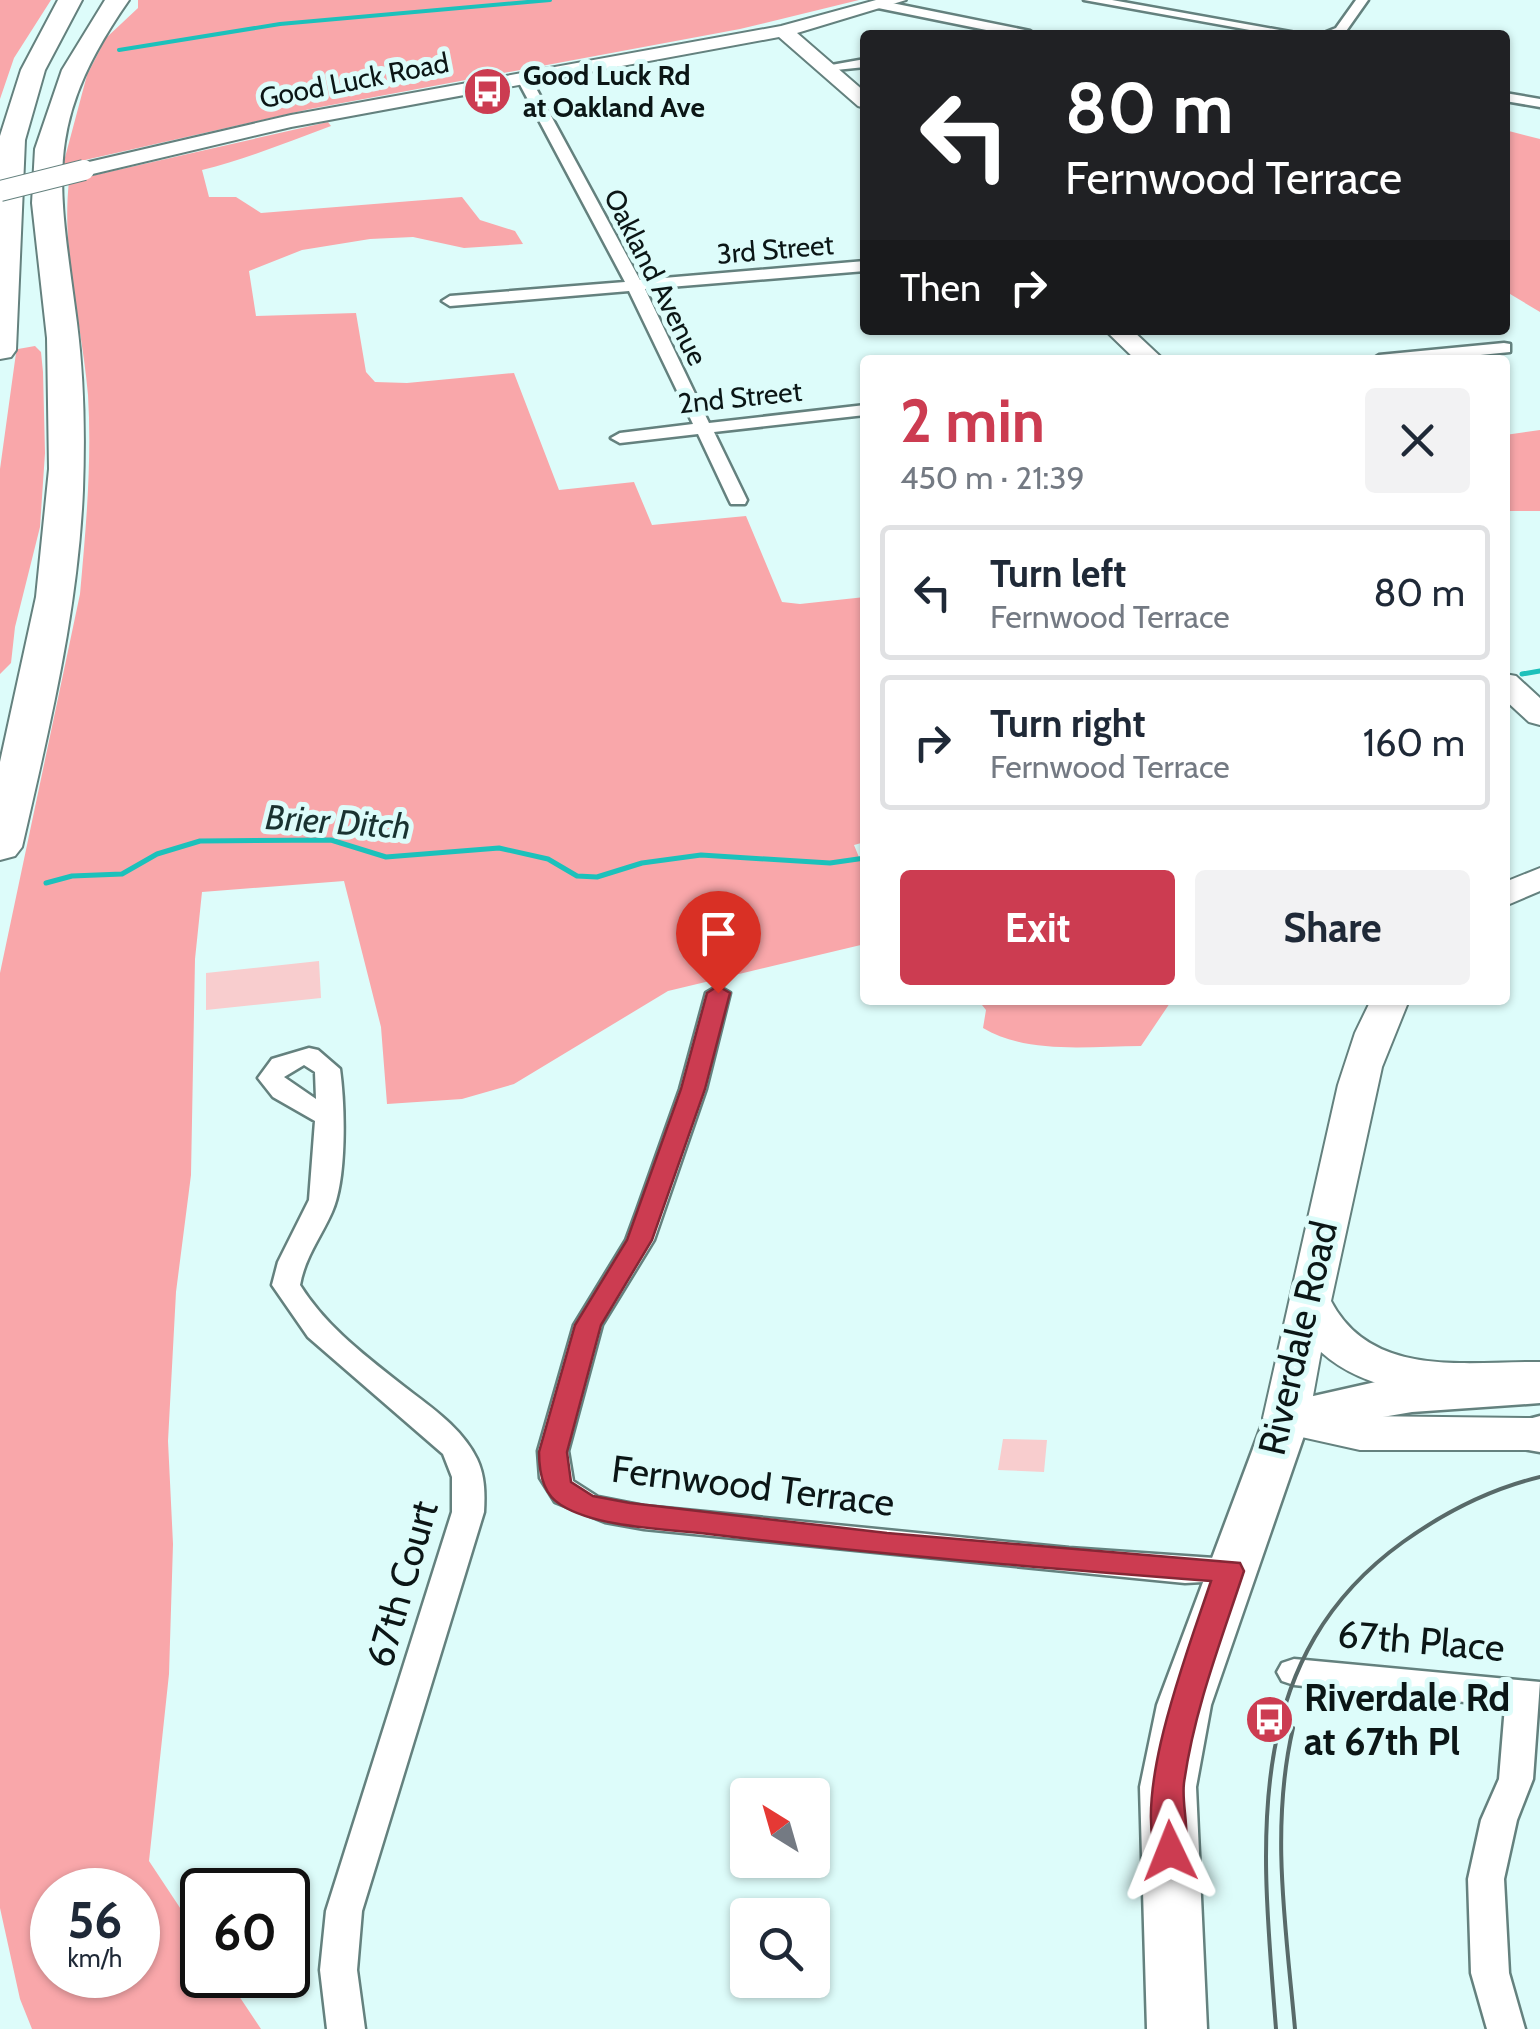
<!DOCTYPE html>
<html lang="en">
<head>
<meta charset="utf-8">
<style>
  :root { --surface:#fff; --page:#f2f2f3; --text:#1f2937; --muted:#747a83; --line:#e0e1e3; --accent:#cc3c51 }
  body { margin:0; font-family:Cabin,sans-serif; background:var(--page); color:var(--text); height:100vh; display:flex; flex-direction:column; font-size:38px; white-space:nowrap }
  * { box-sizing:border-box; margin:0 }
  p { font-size:32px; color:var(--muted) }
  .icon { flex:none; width:55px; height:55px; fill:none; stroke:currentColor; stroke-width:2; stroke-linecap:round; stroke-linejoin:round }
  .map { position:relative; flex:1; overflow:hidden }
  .drawer { position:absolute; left:860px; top:355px; width:650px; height:650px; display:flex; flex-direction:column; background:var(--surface); border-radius:10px; box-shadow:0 2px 8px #0004 }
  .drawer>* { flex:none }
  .hud { position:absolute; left:860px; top:30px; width:650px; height:305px; border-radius:10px; box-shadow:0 2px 8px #0004; background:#202124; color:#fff; overflow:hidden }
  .needle { width:65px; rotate:323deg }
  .buttons { position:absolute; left:730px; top:1778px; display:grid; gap:20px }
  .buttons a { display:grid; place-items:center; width:100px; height:100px; border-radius:10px; background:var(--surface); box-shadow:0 2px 8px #0004; font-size:50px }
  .speed { position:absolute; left:30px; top:1868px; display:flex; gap:20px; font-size:50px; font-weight:700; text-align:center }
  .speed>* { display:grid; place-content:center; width:130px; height:130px; border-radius:50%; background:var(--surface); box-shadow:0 2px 8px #0004; line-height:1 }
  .speed small { font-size:25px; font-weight:400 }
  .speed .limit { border:5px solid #111; border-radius:15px; background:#fff; color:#111 }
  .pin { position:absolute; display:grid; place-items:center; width:85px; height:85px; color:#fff; margin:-102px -42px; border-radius:50% 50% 50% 0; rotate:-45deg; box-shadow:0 0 10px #0007 }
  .pin .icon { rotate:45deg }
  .me { position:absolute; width:110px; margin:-55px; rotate:358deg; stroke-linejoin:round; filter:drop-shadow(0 0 8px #0008) }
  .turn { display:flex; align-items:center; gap:35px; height:210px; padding:0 40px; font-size:45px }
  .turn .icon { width:130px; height:130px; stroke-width:2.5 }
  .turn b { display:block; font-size:70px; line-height:85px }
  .then { display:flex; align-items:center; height:95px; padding:0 40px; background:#0003; gap:20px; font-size:38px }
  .round { display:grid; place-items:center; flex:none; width:105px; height:105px; border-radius:10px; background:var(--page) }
  .summary { display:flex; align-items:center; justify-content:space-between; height:170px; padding:0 40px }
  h1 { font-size:60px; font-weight:700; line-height:75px; color:var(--accent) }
  .primary-button { display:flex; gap:20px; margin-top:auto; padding:20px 40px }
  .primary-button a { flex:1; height:115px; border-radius:10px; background:var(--accent); color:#fff; font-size:40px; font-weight:700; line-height:115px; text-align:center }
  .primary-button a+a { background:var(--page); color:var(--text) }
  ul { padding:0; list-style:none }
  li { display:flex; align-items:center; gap:30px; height:135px; margin:0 20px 15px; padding:0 20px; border:5px solid var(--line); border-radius:10px }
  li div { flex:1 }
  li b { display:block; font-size:38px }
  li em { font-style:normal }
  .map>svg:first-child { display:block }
  .green { fill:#f8cdce }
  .forest { fill:#f9a7aa; fill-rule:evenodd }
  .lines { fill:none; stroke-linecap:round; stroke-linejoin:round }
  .stream-far1 { stroke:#1cc1bb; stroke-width:4 }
  .stream { stroke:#1cc1bb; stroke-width:5 }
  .street-casing { stroke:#64817e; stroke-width:5 }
  .secondary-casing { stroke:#64817e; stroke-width:4 }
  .primary-casing { stroke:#64817e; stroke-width:5 }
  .highway-casing { stroke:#64817e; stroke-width:4 }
  .street { fill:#fff; fill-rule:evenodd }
  .secondary { fill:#fff; fill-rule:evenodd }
  .primary { fill:#fff; fill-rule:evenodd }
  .highway { fill:#fff; fill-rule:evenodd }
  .tram { stroke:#586a69; stroke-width:4 }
  .secondary-bridge-casing { stroke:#64817e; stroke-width:22; stroke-linecap:butt }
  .secondary-bridge { stroke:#fff; stroke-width:20 }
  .route { fill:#cc3c51; stroke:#852735; stroke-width:2.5 }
  .labels { text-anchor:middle; stroke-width:10; stroke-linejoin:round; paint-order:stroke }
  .far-poi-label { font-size:28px; font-weight:bold; fill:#0b1616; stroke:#ddfcfa; text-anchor:start }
  .far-street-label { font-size:28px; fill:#0b1616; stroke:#ddfcfa }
  .water-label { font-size:35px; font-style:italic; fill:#193230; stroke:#ddfcfa }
  .near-street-label { font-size:38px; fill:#0b1616; stroke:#ddfcfa }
  .near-poi-label { font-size:38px; font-weight:bold; fill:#0b1616; stroke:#ddfcfa; text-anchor:start }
</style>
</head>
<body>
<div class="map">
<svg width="1540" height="2029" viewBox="0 0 1540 2029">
  <rect width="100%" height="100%" fill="#ddfcfa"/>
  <!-- green -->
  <path class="green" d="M319,961L321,998L206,1010V973Z
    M1003,1439L1047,1440L1044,1472L998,1470Z"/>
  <!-- forest -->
  <path class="forest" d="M0,0H51L14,58L0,99Z
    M138,0H859L740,29L310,109L63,165L87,75L106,38L138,8Z
    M328,122L331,126C288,142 246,159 202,170L209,197H236L261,213L462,197L480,220L515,231L523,244L464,248L413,237L370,239L302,250L249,271L256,316L356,313L366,372L375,382L407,383L514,373L559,490L634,482L652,525L746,516L782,602L800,604L865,597V842L854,845L865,872V944L668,991L514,1084L462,1099L387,1104L381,1027L344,881L202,892L195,959L191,1175L176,1292L168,1441L173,1544L169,1674L149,1861L202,1941V1975H225L261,2029H32L20,1999L0,1908V973L80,594C86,528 92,461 88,395C82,323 61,253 69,181ZM52,1890H138V1975H52Z
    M1505,130L1540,139V312L1505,291Z
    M35,346L41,352L43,372L45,453L40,527L15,627L11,663L0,674V469L16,353L18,349Z
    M1540,430V511H1505V435Z
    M978,1000H1172L1141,1046C1090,1046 1028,1055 983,1028L986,1010Z"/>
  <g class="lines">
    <!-- stream-far1 -->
    <path class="stream-far1" d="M119,50L280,24L550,0"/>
    <!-- stream -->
    <path class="stream" d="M1522,674L1540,671
      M46,883L72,876L122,874L157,854L200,841L331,840L386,857L499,848L548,859L577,876L597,877L642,863L701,855L830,863L865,858"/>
    <defs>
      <path id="street" d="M1084,0H1112L1307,35H1278Z
        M1356,0H1368L1344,34L1319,35L1336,28Z
        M882,1L1030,31L1036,35H1011L878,8Z
        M865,59V67L826,71L820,67Z
        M524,75L531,79L640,280L865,261V271L645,289L709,423L865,405V415L714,432L747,500L745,504H731L729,500L698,434L620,443L611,438L620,433L693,424L629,291L450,306L442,301L450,296L625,282L517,79Z
        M1505,93L1540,99V107L1505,101Z
        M1504,343L1510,344V352L1431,360H1371L1379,355Z
        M718,986L730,993L706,1089L654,1240L602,1325L568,1451L573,1481L598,1497L644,1506L1069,1548L1229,1559L1240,1562L1245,1571L1240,1580L1185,1583L644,1529L605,1522L555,1502L540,1478L538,1451L574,1325L626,1240L637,1210L680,1089L706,993Z
        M309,1048L318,1050L340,1069C345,1105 347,1179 332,1212C321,1237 305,1257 300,1285C327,1328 367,1357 406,1388C432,1408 462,1428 477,1459C485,1476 485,1494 484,1512L362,1911L357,1970L365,2029H327L320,1970L326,1911L452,1512V1477L443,1454L308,1337L272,1285L278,1262L309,1200L315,1121L273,1097L258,1078L272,1059ZM304,1065L315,1072L316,1099L284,1077Z
        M1294,1659L1540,1682L1533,1779L1517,1820L1504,1879L1509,1973L1525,2029H1487L1471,1973L1468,1879L1481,1820L1499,1779L1505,1706L1294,1685L1282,1681L1277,1672L1282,1663Z"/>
      <path id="secondary" d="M876,0H906L797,33L865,92V108L858,106L779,37L291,127L84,176L73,170L76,165L291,115L781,26Z
        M1105,330H1132L1164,360H1136Z
        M1505,674L1516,676L1540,698V725L1529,722L1505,700Z
        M1540,868V891L1505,906V882Z
        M1371,1000H1409L1382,1067L1331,1301C1372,1379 1466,1361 1540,1362V1394C1465,1393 1381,1405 1321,1352L1311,1407L1360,1416L1534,1418L1540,1420V1450H1360L1270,1430L1263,1418L1338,1085L1355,1033Z"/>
      <path id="primary" d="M1540,1369V1403L1412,1412L1306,1430L1211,1705L1196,1787L1207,2029H1147L1140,1787L1157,1705L1269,1406L1380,1381Z
        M1540,1416V1452L1517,1448L1510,1435L1517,1422Z"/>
      <path id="highway" d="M58,0H82L45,70L25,140L16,350L11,357L0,359V136L21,70Z
        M105,0H129C41,126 59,182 77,323C84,378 85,434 83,490C78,611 49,729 22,847L15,856L0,860V762L36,597L49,469L47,338L32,203L35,149L62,70Z"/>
    </defs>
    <!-- street casing -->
    <use href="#street" class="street-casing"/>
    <!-- secondary casing -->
    <use href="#secondary" class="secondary-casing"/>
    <!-- primary casing -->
    <use href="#primary" class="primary-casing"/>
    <!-- highway casing -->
    <use href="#highway" class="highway-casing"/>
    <!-- street -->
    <use href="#street" class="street"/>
    <!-- secondary -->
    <use href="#secondary" class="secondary"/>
    <!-- primary -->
    <use href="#primary" class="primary"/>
    <!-- highway -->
    <use href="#highway" class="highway"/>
    <!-- tram -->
    <path class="tram" d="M1293,1728C1270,1827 1286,1929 1295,2029
      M1276,2029C1262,1848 1238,1661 1403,1542C1445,1512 1490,1489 1540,1477"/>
    <defs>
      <path id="secondary-bridge" d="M0,191L84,170"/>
    </defs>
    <!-- secondary-bridge casing -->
    <use href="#secondary-bridge" class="secondary-bridge-casing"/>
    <!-- secondary-bridge -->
    <use href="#secondary-bridge" class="secondary-bridge"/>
  </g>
  <!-- route -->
  <path class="route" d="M718,986L730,993L705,1089L652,1240L601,1325L567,1452L571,1482L593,1496L630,1503L887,1533L1240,1563L1244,1571C1221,1641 1194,1710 1184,1783C1181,1808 1193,1837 1181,1861L1170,1865L1159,1861C1129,1799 1190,1645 1211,1581C1046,1568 882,1555 717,1535C673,1529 599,1529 561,1505C542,1494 539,1471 539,1452L575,1325L627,1240L681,1089L707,993Z"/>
  <!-- icons -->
  <defs>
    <symbol id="bus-disc" viewBox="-11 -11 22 22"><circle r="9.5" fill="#cc3c51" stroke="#ddfcfa"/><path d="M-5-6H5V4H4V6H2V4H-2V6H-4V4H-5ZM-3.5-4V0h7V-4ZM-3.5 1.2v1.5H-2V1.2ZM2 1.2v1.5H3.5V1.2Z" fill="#fff"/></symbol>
  </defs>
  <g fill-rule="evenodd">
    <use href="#bus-disc" x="460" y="64" width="55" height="55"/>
    <use href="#bus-disc" x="1242" y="1692" width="55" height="55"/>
  </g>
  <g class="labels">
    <!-- far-poi labels -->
    <g class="far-poi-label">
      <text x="523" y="85">Good Luck Rd<tspan x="523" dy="32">at Oakland Ave</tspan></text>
    </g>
    <!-- far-street labels -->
    <g class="far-street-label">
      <text transform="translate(354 80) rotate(-11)" y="10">Good Luck Road</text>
      <text transform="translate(775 249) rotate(-5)" y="10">3rd Street</text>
      <text transform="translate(656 277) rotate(63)" y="10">Oakland Avenue</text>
      <text transform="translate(740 397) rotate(-6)" y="10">2nd Street</text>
    </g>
    <!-- water labels -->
    <g class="water-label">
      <text transform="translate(338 822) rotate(4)" y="12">Brier Ditch</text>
    </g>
    <!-- near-street labels -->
    <g class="near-street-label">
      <text transform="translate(1298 1338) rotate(-77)" y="13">Riverdale Road</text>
      <text transform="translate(753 1486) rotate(7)" y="13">Fernwood Terrace</text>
      <text transform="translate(402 1584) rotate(-74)" y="13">67th Court</text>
      <text transform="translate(1421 1641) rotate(5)" y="13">67th Place</text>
    </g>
    <!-- near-poi labels -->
    <g class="near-poi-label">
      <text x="1304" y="1711">Riverdale Rd<tspan x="1304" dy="44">at 67th Pl</tspan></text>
    </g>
  </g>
</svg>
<div class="buttons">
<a><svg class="needle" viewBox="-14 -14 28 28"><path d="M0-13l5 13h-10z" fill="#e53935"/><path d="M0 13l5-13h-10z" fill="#747a83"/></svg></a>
<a><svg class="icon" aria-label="search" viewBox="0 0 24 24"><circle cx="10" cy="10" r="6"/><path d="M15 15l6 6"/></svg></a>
</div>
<div class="speed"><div>56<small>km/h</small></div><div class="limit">60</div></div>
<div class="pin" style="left:718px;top:993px;background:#d93025"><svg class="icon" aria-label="arrive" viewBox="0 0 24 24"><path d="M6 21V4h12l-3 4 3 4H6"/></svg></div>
<svg class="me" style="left:1170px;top:1851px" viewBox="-20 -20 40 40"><path d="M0-17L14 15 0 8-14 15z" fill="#cc3c51" stroke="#fff" stroke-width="4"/></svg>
<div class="hud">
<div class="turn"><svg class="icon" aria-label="left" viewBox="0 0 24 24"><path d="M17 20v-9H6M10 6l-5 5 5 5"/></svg><div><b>80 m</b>Fernwood Terrace</div></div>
<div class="then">Then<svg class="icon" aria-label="right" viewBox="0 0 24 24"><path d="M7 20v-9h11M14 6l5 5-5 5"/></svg></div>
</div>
<section class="drawer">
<div class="summary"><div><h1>2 min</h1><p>450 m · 21:39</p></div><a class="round"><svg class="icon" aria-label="close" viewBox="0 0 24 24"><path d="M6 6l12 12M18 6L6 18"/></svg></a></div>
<ul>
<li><svg class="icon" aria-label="left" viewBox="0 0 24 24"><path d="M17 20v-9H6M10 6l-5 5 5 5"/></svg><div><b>Turn left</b><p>Fernwood Terrace</p></div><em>80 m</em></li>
<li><svg class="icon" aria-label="right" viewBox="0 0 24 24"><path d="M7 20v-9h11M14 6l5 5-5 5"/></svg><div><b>Turn right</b><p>Fernwood Terrace</p></div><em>160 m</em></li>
</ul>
<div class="primary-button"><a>Exit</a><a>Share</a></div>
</section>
</div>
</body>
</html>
